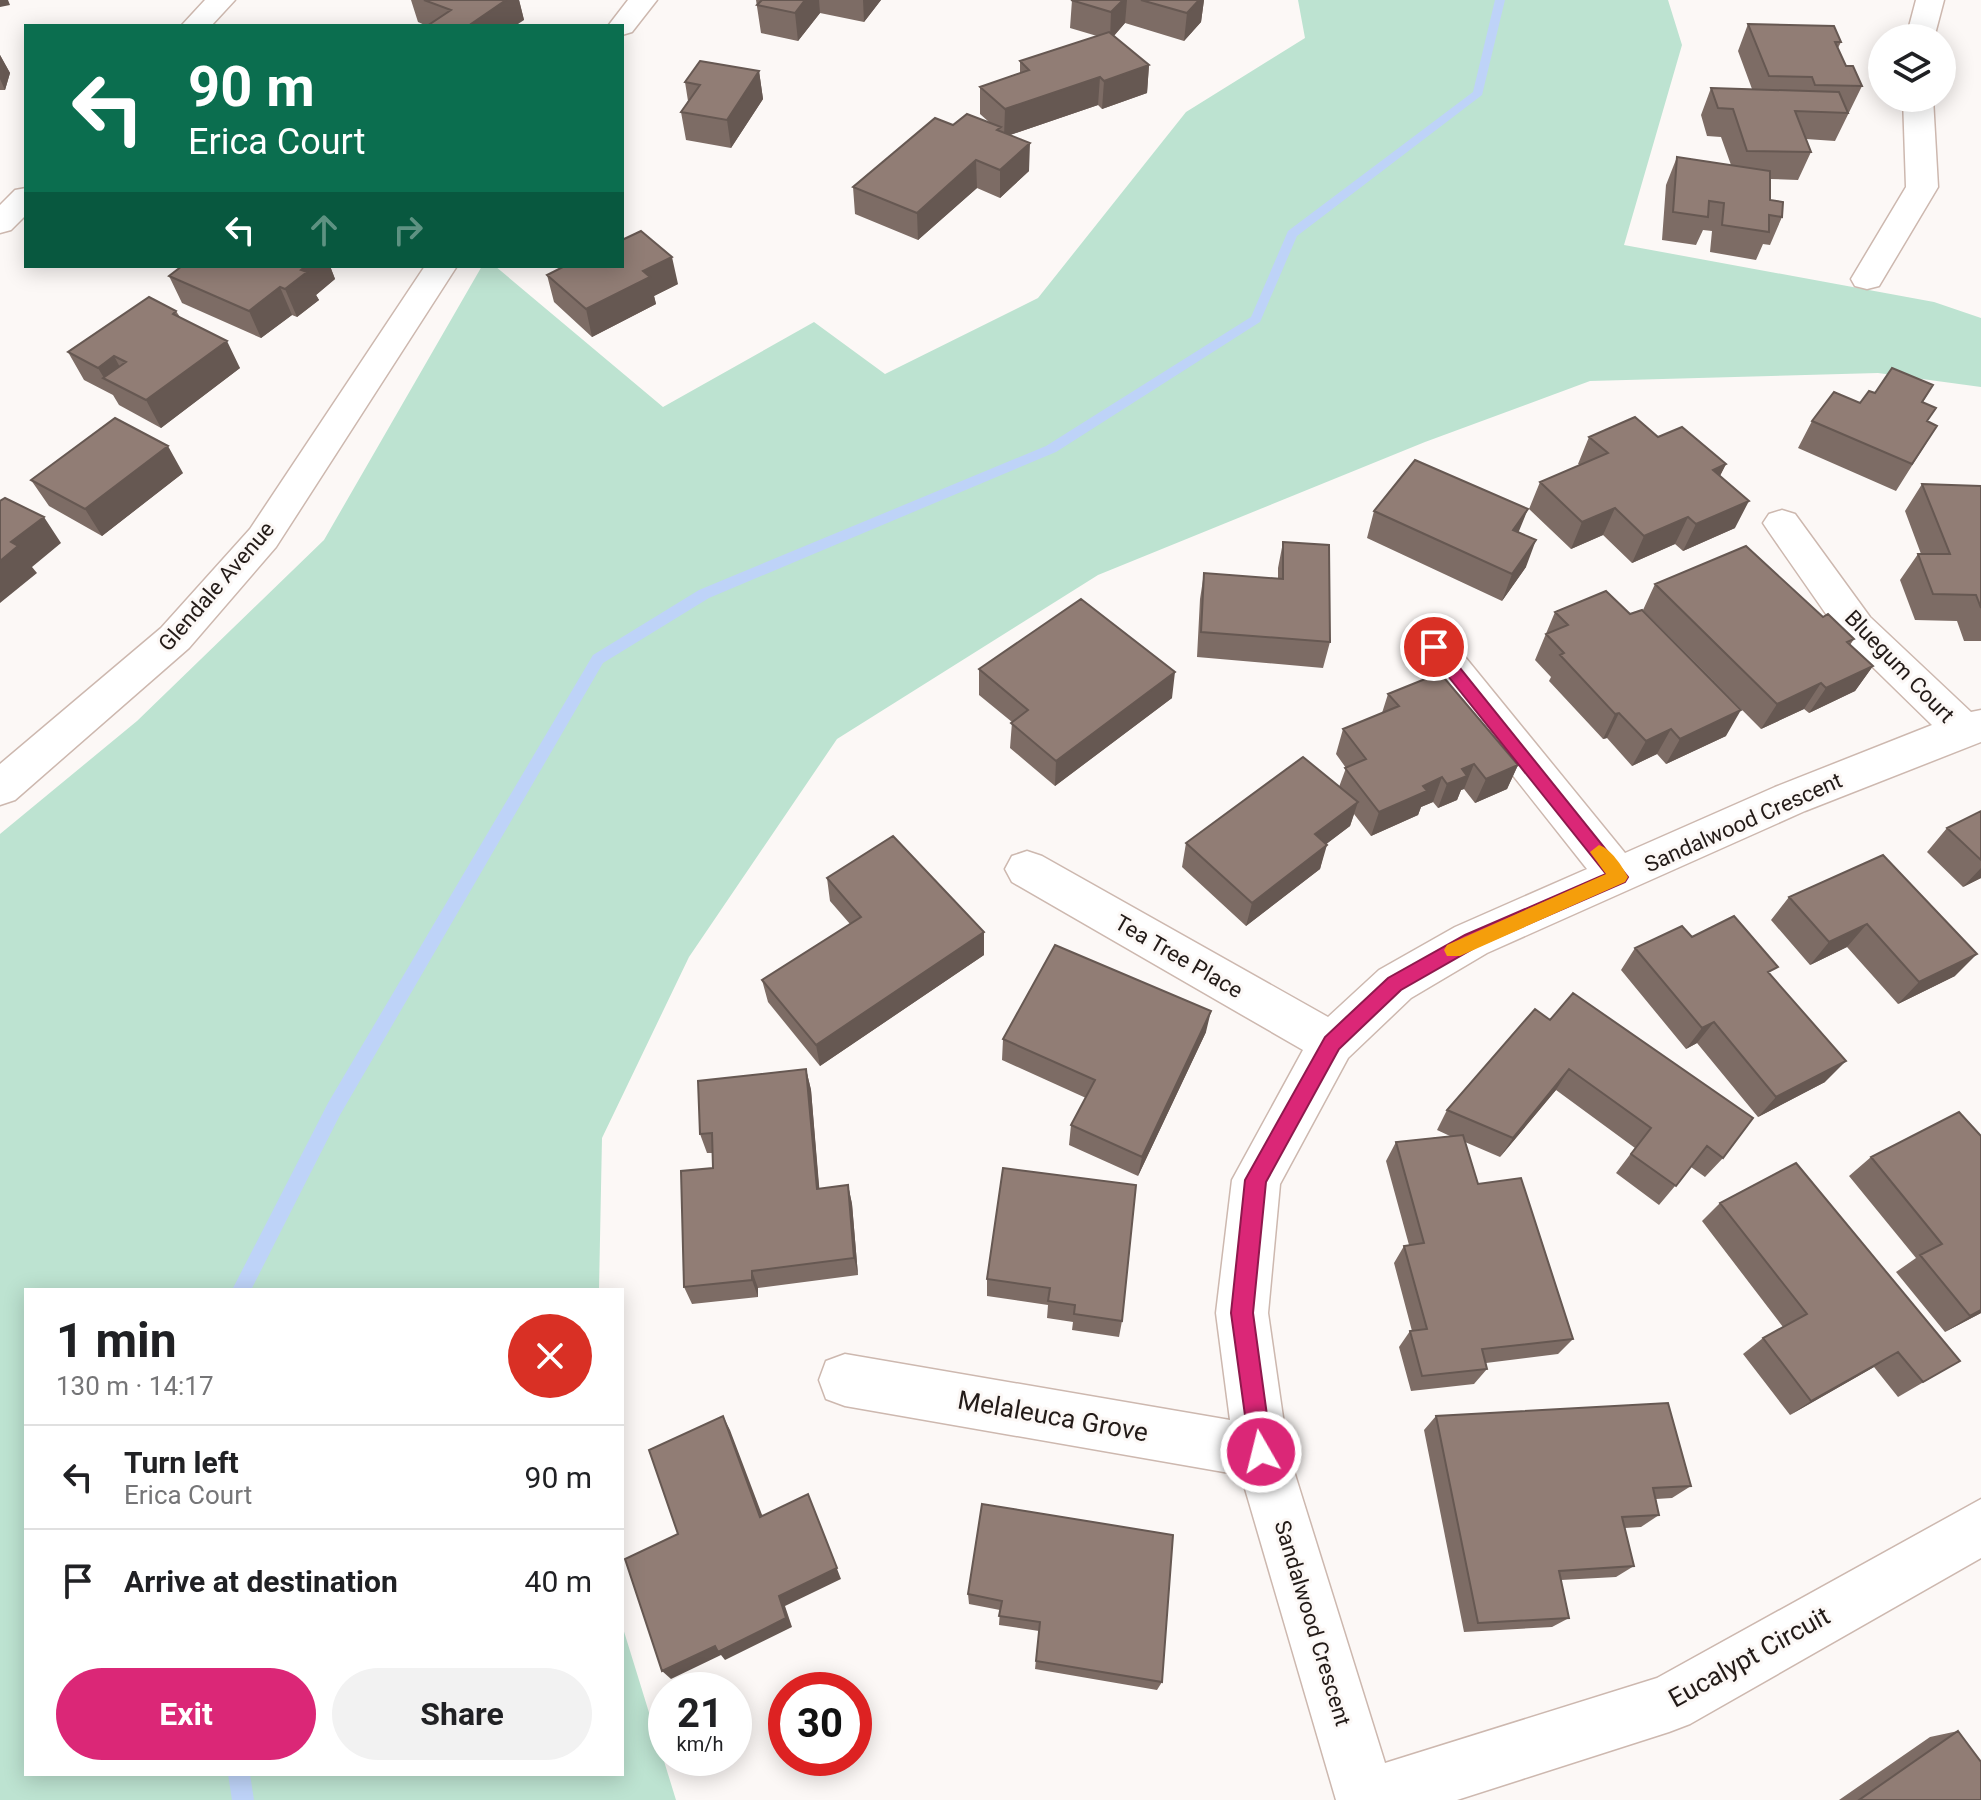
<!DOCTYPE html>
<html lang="en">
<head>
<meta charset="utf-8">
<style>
  :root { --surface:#fff; --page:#f2f2f2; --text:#202124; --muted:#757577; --line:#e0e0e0; --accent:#db2777 }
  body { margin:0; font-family:Roboto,sans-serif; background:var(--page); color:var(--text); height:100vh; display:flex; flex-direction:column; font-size:30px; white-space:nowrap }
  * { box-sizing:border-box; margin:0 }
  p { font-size:26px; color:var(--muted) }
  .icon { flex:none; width:44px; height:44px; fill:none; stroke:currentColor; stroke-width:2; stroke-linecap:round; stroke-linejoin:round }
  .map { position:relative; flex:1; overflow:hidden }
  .drawer { position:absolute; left:24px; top:1288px; width:600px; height:488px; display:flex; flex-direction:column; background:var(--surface); border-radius:0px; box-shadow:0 4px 20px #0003 }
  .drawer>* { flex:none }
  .hud { position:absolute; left:24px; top:24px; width:600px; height:244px; border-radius:0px; box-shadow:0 4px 20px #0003; background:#0b6e4f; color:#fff; overflow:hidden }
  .buttons { position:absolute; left:1868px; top:24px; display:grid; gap:16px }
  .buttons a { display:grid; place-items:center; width:88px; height:88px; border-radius:50%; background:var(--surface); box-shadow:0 4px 20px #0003; font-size:40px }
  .speed { position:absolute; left:648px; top:1672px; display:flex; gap:16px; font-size:40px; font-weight:700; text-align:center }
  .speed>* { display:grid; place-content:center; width:104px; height:104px; border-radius:50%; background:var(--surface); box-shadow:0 4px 20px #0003; line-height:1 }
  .speed small { font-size:20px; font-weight:400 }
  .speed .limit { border:12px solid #d22; background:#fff; color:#111 }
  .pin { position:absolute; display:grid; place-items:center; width:68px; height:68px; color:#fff; margin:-34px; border:4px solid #fff; border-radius:50%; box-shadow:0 2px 8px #0007 }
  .me { position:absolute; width:88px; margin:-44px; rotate:352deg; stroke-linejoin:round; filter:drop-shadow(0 0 6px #0008) }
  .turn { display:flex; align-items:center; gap:28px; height:168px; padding:0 32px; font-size:36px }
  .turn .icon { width:104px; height:104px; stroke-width:2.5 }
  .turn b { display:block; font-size:56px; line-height:68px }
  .lanes { display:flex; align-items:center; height:76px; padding:0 32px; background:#0003; justify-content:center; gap:40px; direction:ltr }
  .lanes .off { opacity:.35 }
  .round { display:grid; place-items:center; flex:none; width:84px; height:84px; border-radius:42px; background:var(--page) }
  .summary { display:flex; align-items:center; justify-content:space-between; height:136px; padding:0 32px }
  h1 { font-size:48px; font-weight:700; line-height:60px }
  .button { display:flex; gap:16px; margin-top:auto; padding:16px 32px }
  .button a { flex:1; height:92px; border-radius:48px; background:var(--accent); color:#fff; font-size:32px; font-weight:700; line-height:92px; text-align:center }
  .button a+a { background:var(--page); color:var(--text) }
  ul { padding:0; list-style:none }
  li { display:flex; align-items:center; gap:24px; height:104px; padding:0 32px; border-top:2px solid var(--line) }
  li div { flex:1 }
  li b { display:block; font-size:30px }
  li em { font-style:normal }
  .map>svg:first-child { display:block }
  .green { fill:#bde3d1 }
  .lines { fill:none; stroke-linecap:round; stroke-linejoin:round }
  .stream { fill:#bed3f8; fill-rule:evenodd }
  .minor-casing { stroke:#cdb8af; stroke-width:3 }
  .minor { fill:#fff; fill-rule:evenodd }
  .wall { fill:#7d6c65 }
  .shaded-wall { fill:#665852 }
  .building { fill:#917d75; stroke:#665852; stroke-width:2 }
  .route { fill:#db2777; stroke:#8e194d; stroke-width:2 }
  .slow { fill:#f59e0b }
  .labels { text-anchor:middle; stroke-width:6; stroke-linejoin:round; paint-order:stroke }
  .street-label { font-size:22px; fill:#231b18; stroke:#fcf8f6 }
  .near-street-label { font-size:26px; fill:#231b18; stroke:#fcf8f6 }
</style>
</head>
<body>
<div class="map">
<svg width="1981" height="1800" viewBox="0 0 1981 1800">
  <rect width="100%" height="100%" fill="#fcf8f6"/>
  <!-- green -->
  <path class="green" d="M1298,0H1668L1682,45L1624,245L1934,302L1981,318V387L1878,373L1590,381L1425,442L1098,575L837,739L689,957L602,1138L599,1290H26V1774H622V1625L676,1800H0V834L137,721L324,540L482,266H495L663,407L814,322L885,374L1038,298L1186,112L1305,38Z"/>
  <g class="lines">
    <!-- stream -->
    <path class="stream" d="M1495,0H1505L1482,95L1297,236L1260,322L1056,452L709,598L603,663L340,1115L251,1290H232L328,1103L593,655L699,590L1046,446L1251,317L1288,231L1473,92Z
      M228,1774H250L254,1800H232Z"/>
    <defs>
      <path id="minor" d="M205,0H235L211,26H181Z
        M628,0H657L632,32L622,35V26H608Z
        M1916,0H1944L1934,38H1906Z
        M1903,98H1933L1938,187L1879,286L1867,289L1855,286L1851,279L1906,187Z
        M26,188V215L11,230L0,233V205L15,190Z
        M425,266H457L276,547L189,648L15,800L0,805V764L161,628L250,529Z
        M1782,510L1795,514L1870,617L1971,712L1981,710V742L1805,811L1487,953L1411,998L1348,1058L1280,1184L1268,1313L1288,1452L1385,1763L1657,1678L1981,1499V1558L1690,1724L1669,1732L1457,1800H1336L1241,1475L845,1406L826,1399L819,1380L826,1361L845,1354L1230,1420L1216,1313L1232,1180L1303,1050L1012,882L1005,869L1012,856L1027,851L1042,856L1328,1017L1379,970L1455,927L1587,869L1420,658L1414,647L1420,636L1434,632L1448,636L1625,853L1775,787L1932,725L1842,637L1769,532L1763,523L1769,514Z"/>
    </defs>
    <!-- minor casing -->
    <use href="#minor" class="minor-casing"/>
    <!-- minor -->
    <use href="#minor" class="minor"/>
  </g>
  <!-- wall -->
  <path class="wall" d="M411,0H519L524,20L427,26L418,22Z
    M756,0H881L864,22L820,13L798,41L761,33Z
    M1072,0H1204L1201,22L1184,41L1125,23L1114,36L1149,65L1147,93L1102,109L1098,105L1010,135L1029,171L1000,198L977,188L918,240L855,214L853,187L953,125L989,122L980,114V87L1020,73V61L1097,36L1070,28Z
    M1748,24L1841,42L1838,48L1846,66L1862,86L1835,141L1806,139L1811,152L1798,180L1770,179V200L1782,217L1770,245L1763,244L1756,260L1710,252L1712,231L1703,230L1696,245L1662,240L1666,185L1677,157L1731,165L1721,137L1707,136L1701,115L1711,88L1752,89L1738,51Z
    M0,55L10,73L5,90H0Z
    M759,71L763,99L731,148L686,140L681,112L688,101L685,82Z
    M182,266H330L335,279L316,295L319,300L297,317L292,315L261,338L182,303L169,276Z
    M559,266H622L678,284L654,296L656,304L592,337L554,302L547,275L559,269Z
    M176,311L180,317L240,368L161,428L119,405L113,395L84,380L68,352Z
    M1933,385L1923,402L1927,421L1937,426L1896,491L1798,448L1812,421L1860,403L1875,393Z
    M1589,437H1658L1726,464L1720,476L1735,528L1683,551L1675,544L1632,563L1603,535L1571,549L1529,509L1540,482L1580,465L1578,464Z
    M183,473L102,536L49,506L31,480Z
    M1922,484L1981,486V641H1964L1957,621L1915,620L1900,580L1918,554H1921L1905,511Z
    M1374,511L1519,532L1526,567L1502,601L1367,538Z
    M1283,542L1330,642L1323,668L1197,657L1200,599L1204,573L1278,579V568Z
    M1655,584L1823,617L1854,639L1850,645L1873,666L1855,691L1809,713L1804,709L1761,729L1643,610Z
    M1555,612L1726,736L1666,764L1657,754L1632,766L1607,738L1603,739L1549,681L1551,677L1535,660Z
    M979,669L1172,698L1055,786L1010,748L1012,722L979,695Z
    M1388,694L1518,765L1507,789L1475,803L1464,789L1461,790L1457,800L1438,808L1433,802L1421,807L1418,815L1371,836L1354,814L1350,826L1326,844L1320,869L1246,926L1182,867L1186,843L1339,787L1346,768L1336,754L1343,729L1382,713Z
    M1981,811V878L1963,887L1927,852L1947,828Z
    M1883,855L1955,976L1898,1004L1847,947L1810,965L1771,920L1789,897Z
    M827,878L984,955L820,1066L768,1002L762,980L850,924L830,901Z
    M1692,937L1771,976L1825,1082L1758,1117L1697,1043L1686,1049L1621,970L1635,948Z
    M1535,1009L1723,1158L1705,1177L1691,1167L1659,1205L1616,1173L1635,1148L1556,1090L1500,1157L1465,1142L1478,1184L1573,1339L1558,1354L1486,1363L1487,1369L1474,1384L1411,1391L1399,1347L1410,1331H1412L1394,1263L1404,1246L1409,1245L1386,1161L1396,1142L1450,1136L1437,1130L1447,1110Z
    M1206,1032L1138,1176L1069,1145L1071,1125L1086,1098L1002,1060L1003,1039Z
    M806,1069L811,1090L819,1189L848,1185L852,1204L858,1275L758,1288V1297L692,1304L684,1287L713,1168V1153H707L700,1134Z
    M1981,1136V1313L1945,1332L1896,1272L1916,1258L1849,1176L1871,1157Z
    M1003,1168L1122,1321L1119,1337L1072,1330L1073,1322L1047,1318L1048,1305L987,1296V1279Z
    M1720,1203L1960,1361L1898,1397L1874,1367L1790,1415L1743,1354L1763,1338L1783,1327L1702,1221Z
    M1436,1416L1691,1486L1672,1498L1656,1499L1659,1515L1641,1527L1625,1528L1634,1566L1616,1577L1561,1580L1569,1618L1552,1627L1464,1632L1424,1430Z
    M982,1504L1162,1682L1157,1690L1035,1669L1039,1631L999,1625L1000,1610L969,1604L968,1594Z
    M1958,1731L1981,1800H1839L1930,1737Z"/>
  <!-- shaded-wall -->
  <path class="shaded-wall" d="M0,0H8L10,5L0,7Z
    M506,0H519L524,20L515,26H468Z
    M805,0H819L820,13L798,41L795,13Z
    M863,0H881L864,22Z
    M1123,0H1127L1125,23L1110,40L1111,12Z
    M1199,0H1204L1201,22L1184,41L1187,13Z
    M0,55L10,73L5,90L0,79Z
    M1149,65L1147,93L1102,109L1104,81Z
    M759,71L763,99L731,148L727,120Z
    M1100,77L1098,105L1004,137L1005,109Z
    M1030,143L1029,171L1000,198V170Z
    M976,160L977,188L918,240L917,213Z
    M672,257L678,284L654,296L656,304L592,337L586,309L643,271Z
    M306,266H330L335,279L316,295L319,300L297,317L285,289L301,270Z
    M280,287L292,315L261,338L249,311Z
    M227,341L240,368L161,428L146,400Z
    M114,356L129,384L104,378L98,368Z
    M168,446L183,473L102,536L85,509Z
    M1726,464L1712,491L1713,470Z
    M1749,501L1735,528L1683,551L1696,524Z
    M1615,508L1603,535L1571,549L1582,522Z
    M1528,509L1517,536L1513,530Z
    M44,517L61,543L32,567L37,573L0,603V561L11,542Z
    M1688,517L1675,544L1632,563L1644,536Z
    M1536,540L1526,567L1502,601L1512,574Z
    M1873,666L1855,691L1809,713L1826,688Z
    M1175,672L1172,698L1055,786L1056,761Z
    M1821,683L1804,709L1761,729L1777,704Z
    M1741,710L1726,736L1666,764L1680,739Z
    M1619,713L1607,738L1603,739L1615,714Z
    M1671,729L1657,754L1632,766L1646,741Z
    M1474,764L1464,789L1461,790L1457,800L1438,808L1447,784L1462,769Z
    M1518,765L1507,789L1475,803L1486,779Z
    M1442,777L1433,802L1421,807L1418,815L1371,836L1379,812L1423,786Z
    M1358,802L1350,826L1308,858L1315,834Z
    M1327,845L1320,869L1246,926L1252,903Z
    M1981,868V878L1963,887Z
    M1867,924L1847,947L1810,965L1829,942Z
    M984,932V955L820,1066L816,1045Z
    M1977,954L1955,976L1898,1004L1919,982Z
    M1211,1011L1206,1032L1138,1176L1142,1157Z
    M1714,1022L1697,1043L1686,1049L1702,1028Z
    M1846,1061L1825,1082L1758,1117L1776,1097Z
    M806,1069L811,1090L821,1208L817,1189Z
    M1569,1069L1556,1090L1500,1157L1513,1138Z
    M848,1185L852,1204L858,1275L854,1258Z
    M752,1271L758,1288V1297L752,1280Z
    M1981,1310V1313L1945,1332L1970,1316Z
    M1898,1352L1874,1367L1790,1415L1811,1401Z
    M723,1416L730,1430L767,1528L760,1517Z
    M808,1494L841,1579L785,1606L792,1627L725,1660L721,1655L671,1679L662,1671Z"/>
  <!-- building -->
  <path class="building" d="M424,0H506L468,26H427L451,10Z
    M762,0H805L795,13L757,5Z
    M1071,0H1123L1111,12Z
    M1141,0H1199L1187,13Z
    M1748,24L1834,26L1841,42H1835L1846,66H1853L1862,86L1815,85L1812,77L1769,76Z
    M1109,32L1149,65L1104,81L1100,77L1005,109L980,87L1029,70L1020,61Z
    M700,61L759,71L727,120L681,112L700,85L685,82Z
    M1711,88L1839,92L1848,113L1795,111L1811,152L1747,151L1733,109L1718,108Z
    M967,114L1001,127L997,130L1030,143L1000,170L976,160L917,213L853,187L935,118L953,125Z
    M1677,157L1770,171V200L1783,202L1782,217L1769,215V232L1722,225L1724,203L1709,201L1708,217L1673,212Z
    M641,231L672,257L643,271L650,277L586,309L547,275L563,267L562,266H622V240Z
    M182,266H306L301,270L307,272L285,289L280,287L249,311L169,276Z
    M149,297L176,311L173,314L227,341L146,400L103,378L126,362L114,356L98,368L68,352Z
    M1892,368L1933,385L1922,402L1936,408L1927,421L1937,426L1912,464L1812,421L1834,392L1860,403L1869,391L1875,393Z
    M1635,417L1658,437L1682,427L1726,464L1713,470L1749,501L1696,524L1688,517L1644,536L1615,508L1582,522L1540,482L1608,453L1589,437Z
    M115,418L168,446L85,509L31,480Z
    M1415,460L1528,509L1513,530L1536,540L1512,574L1374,511Z
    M1922,484L1981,486V608L1976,595L1933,594L1918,554H1950Z
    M5,498L44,517L11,542L18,546L0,561V501Z
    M1283,542L1329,545L1330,642L1201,632L1204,573L1283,579Z
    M1746,546L1823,617L1828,614L1854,639L1847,642L1873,666L1826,688L1821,683L1777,704L1655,584Z
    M1606,591L1630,614L1642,610L1741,710L1680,739L1671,729L1646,741L1619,713L1615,714L1560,655L1564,653L1546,634L1568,625L1555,612Z
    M1081,599L1175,672L1056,761L1011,723L1028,710L979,669Z
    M1440,673L1518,765L1486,779L1474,764L1462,769L1467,776L1447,784L1442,777L1423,786L1427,791L1379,812L1345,768L1366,759L1343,729L1399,706L1388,694Z
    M1303,757L1358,802L1315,834L1327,845L1252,903L1186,843Z
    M1981,811V860L1947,828Z
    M893,836L984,932L816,1045L762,980L861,917L827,878Z
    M1883,855L1977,954L1919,982L1867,924L1829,942L1789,897Z
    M1734,916L1778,967L1768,972L1846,1061L1776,1097L1714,1022L1702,1028L1635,948L1682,926L1692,937Z
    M1055,945L1211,1011L1142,1157L1071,1125L1095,1080L1003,1039Z
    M1573,993L1753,1118L1723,1158L1707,1146L1676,1186L1631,1154L1651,1128L1569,1069L1513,1138L1447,1110L1535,1009L1550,1020Z
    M806,1069L817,1189L848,1185L854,1258L752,1271V1280L684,1287L681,1171L713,1168L712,1133L700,1134L698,1081Z
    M1959,1112L1981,1136V1310L1970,1316L1920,1255L1942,1244L1871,1157Z
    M1463,1135L1478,1184L1521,1178L1573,1339L1482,1349L1487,1369L1422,1376L1410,1331L1427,1329L1404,1246L1424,1243L1396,1142Z
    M1796,1163L1960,1361L1923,1382L1898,1352L1811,1401L1763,1338L1807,1314L1720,1203Z
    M1003,1168L1136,1185L1122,1321L1074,1314L1075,1305L1048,1301L1050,1288L987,1279Z
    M1668,1403L1691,1486L1653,1488L1659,1515L1622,1517L1634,1566L1559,1571L1569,1618L1478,1623L1436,1416Z
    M723,1416L760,1517L808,1494L837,1568L779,1596L786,1618L718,1652L715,1646L662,1671L625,1559L678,1534L649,1450Z
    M982,1504L1173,1535L1162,1682L1036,1661L1040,1622L999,1616L1002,1601L968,1594Z
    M1958,1731L1981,1762V1800H1859Z"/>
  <!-- route -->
  <path class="route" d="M1434,641L1440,643L1628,877L1625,882L1478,946L1401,990L1339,1049L1266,1182L1253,1313L1272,1452L1269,1460L1261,1464L1253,1460L1250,1452L1231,1313L1245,1180L1325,1037L1388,978L1465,935L1606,874L1428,651V643Z"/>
  <!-- slow -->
  <path class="slow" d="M1599,845C1611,849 1622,866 1628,877L1625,882L1460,956H1447L1444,950L1447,945L1606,874L1590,852Z"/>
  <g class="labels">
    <!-- street labels -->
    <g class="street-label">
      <text transform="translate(216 586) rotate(-49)" y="8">Glendale Avenue</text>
      <text transform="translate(1900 666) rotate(46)" y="8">Bluegum Court</text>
      <text transform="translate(1743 822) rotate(-24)" y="8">Sandalwood Crescent</text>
      <text transform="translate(1179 956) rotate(30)" y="8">Tea Tree Place</text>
      <text transform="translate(1313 1623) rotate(73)" y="8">Sandalwood Crescent</text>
    </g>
    <!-- near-street labels -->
    <g class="near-street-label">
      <text transform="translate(1053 1416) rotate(10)" y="9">Melaleuca Grove</text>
      <text transform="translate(1749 1657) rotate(-29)" y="9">Eucalypt Circuit</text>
    </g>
  </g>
</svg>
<div class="buttons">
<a><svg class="icon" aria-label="layers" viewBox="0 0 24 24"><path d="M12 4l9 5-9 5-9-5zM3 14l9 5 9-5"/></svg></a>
</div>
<div class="speed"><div>21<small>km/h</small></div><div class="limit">30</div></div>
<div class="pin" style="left:1434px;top:647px;background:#d93025"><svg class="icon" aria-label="arrive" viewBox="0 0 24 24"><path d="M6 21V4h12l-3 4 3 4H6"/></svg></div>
<svg class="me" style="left:1261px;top:1452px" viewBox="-20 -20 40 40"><circle r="17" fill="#db2777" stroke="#fff" stroke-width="3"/><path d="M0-11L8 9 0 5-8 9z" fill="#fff"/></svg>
<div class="hud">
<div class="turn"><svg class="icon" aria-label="left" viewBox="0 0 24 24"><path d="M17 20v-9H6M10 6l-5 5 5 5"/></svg><div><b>90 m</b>Erica Court</div></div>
<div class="lanes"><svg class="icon" aria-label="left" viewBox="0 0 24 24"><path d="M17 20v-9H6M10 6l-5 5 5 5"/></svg><svg class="icon off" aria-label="ahead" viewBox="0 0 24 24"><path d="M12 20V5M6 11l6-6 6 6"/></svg><svg class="icon off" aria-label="right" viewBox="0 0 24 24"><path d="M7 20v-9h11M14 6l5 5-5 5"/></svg></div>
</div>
<section class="drawer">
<div class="summary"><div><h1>1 min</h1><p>130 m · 14:17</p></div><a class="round" style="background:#d93025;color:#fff"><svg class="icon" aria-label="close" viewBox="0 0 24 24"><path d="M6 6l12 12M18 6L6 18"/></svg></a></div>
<ul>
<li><svg class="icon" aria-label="left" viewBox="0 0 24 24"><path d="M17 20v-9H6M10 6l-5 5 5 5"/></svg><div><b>Turn left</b><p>Erica Court</p></div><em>90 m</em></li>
<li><svg class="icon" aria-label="arrive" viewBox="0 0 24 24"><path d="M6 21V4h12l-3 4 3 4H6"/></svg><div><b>Arrive at destination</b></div><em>40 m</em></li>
</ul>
<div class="button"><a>Exit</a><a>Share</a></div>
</section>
</div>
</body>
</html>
